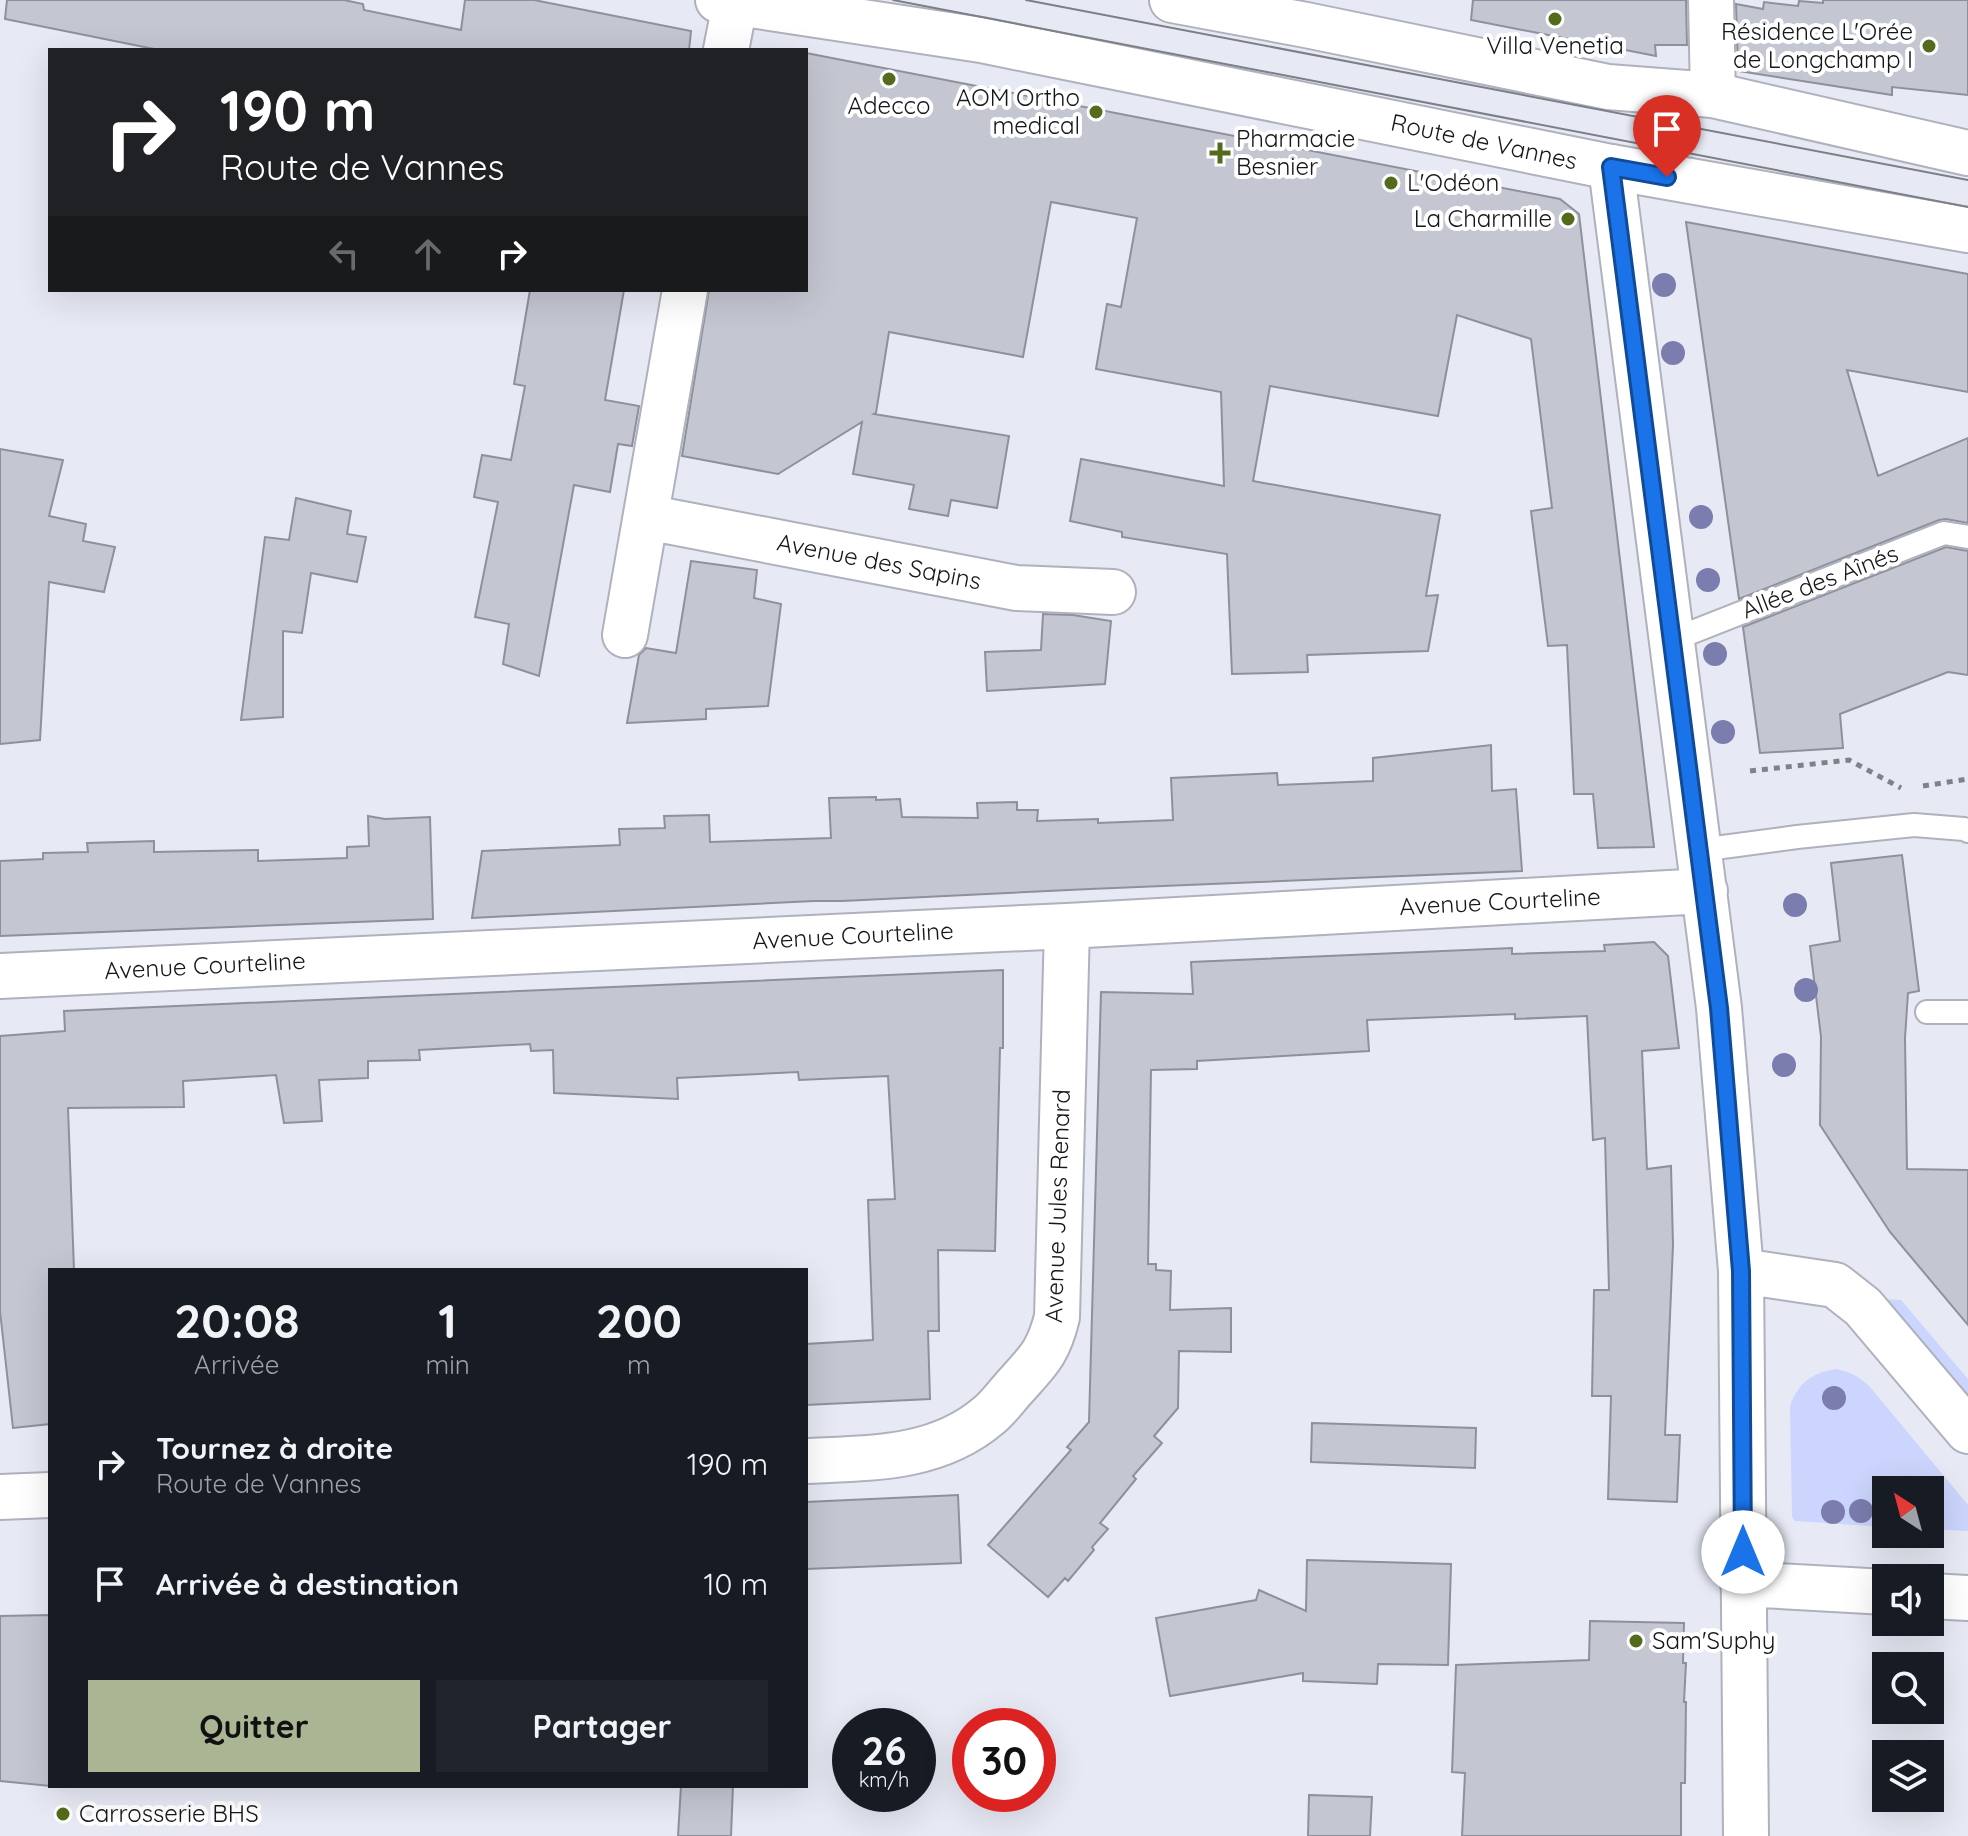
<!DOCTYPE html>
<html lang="fr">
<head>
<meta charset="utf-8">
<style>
  :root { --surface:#171b24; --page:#20242c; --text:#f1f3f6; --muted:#9ea1a6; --accent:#aab693 }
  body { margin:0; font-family:Quicksand,sans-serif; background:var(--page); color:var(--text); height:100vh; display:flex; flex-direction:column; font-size:30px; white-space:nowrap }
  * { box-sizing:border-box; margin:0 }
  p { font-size:26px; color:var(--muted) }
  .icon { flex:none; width:44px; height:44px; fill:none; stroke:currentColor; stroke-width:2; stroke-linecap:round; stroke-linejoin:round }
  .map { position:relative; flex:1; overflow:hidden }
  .sheet { position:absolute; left:48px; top:1268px; width:760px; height:520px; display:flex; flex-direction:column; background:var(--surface); border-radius:0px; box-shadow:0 8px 32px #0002 }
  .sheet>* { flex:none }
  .guide { position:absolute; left:48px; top:48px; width:760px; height:244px; border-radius:0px; box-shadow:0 8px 32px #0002; background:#202124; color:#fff; overflow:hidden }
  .needle { width:52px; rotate:324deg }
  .controls { position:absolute; left:1872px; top:1476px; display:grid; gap:16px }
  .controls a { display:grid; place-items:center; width:72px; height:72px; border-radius:0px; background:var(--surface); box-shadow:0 8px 32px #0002; font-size:40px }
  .speed { position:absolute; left:832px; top:1708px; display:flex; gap:16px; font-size:40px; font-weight:700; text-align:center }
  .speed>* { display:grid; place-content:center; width:104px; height:104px; border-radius:50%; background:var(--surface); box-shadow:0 8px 32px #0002; line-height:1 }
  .speed small { font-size:20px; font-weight:400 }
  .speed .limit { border:12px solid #d22; background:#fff; color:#111 }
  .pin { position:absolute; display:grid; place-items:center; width:68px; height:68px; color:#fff; margin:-82px -34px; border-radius:50% 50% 50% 0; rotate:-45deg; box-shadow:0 0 8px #0007 }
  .pin .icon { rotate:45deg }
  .me { position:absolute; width:88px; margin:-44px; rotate:0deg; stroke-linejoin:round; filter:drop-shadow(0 0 6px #0008) }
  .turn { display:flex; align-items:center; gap:28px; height:168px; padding:0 40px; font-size:36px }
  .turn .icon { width:104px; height:104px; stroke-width:2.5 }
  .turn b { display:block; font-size:56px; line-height:68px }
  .lanes { display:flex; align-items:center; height:76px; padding:0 40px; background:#0003; justify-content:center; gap:40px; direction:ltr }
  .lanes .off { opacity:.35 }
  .eta { display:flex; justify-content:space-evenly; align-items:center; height:136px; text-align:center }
  .eta b { font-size:48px; font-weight:700; line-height:56px }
  .action { display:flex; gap:16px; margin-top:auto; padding:16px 40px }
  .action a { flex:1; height:92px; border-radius:0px; background:var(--accent); color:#111; font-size:32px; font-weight:700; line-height:92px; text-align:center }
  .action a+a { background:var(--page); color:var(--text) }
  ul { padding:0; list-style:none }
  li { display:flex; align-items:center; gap:24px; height:120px; padding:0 40px }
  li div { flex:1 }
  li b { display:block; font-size:30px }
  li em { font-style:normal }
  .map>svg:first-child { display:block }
  .green { fill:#ccd5fd }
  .building { fill:#c4c7d2; stroke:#8e919b; stroke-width:2 }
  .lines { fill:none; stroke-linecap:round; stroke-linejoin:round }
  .lane-casing { stroke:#afb1bc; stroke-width:26 }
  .street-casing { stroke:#afb1bc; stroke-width:48 }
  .secondary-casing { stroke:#afb1bc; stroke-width:48 }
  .path { stroke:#808289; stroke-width:5; stroke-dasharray:6 6; stroke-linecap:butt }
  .lane { stroke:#fff; stroke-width:22 }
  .street { stroke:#fff; stroke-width:44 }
  .secondary { stroke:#fff; stroke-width:44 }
  .tram { stroke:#7d7f86; stroke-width:2 }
  .tree { fill:#7b7dae }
  .route-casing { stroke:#114b97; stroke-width:20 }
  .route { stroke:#1a73e8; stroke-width:14 }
  .poi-dot { fill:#536b1b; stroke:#fff; stroke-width:3 }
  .labels { text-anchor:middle; stroke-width:8; stroke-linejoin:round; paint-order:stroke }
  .poi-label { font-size:24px; fill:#16171a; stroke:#fff; text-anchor:start }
  .street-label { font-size:24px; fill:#16171a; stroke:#fff }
</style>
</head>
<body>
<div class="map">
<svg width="1968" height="1836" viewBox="0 0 1968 1836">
  <rect width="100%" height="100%" fill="#e7eaf5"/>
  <!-- green -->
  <path class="green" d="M1879,1299L1901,1300L1968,1379V1405Z
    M1837,1369C1851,1372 1860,1377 1870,1387L1968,1505V1531L1930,1529V1490H1886V1527L1795,1521L1792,1517L1790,1406C1798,1383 1813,1372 1837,1369Z"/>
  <!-- building -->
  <path class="building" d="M7,0H344L363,4L364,10L461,30L465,0H534L691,31L689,50H159L5,19Z
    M1473,0H1686L1687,45H1655L1656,56L1471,20Z
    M1823,0H1968V95L1892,87V95L1738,71L1736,4L1763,9L1764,2L1798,6L1799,1L1823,3Z
    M806,53L1560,199L1579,214L1654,847L1598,848L1593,794H1574L1567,645L1548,646L1531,511L1552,508L1531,339L1457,315L1438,416L1270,386L1253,481L1440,515L1426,596L1438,595L1428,651L1307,655L1308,672L1232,674L1227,554L1122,537V532L1070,521L1081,459L1224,486L1221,392L1096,369L1107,304L1121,307L1137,218L1051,202L1023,357L889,332L876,413L874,414L1009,436L997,508L951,500L948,516L909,509L914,485L853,474L862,422L778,474L682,456L709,290H806Z
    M1686,222L1968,274V392L1847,370L1878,476L1968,438V523L1946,519L1939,520L1739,599Z
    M530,290H624L605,400L639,406L632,446L618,444L610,492L574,485L539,676L503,664L509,624L475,617L498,502L474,497L482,455L511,460L525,386L514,384Z
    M0,449L63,460L49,516L86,524L83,541L115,547L104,592L49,582L40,740L0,744Z
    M296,498L351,511L347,534L366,537L357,582L311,573L302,633L283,631V717L241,720L265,537L289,540Z
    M1946,547L1968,551V675L1948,672L1840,714L1843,748L1760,753L1743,627Z
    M691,561L757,570L754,598L781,604L768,706L706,709V719L627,723L639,655L646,648L676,653Z
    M1043,614L1073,615L1111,621L1105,684L987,691L985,652L1041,650Z
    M1491,745L1492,791L1516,789L1522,871L1090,889L842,901H814L472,918L482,851L620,845L619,829L665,828L664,816L709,815L710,842L831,838L829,798L876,797V800L900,799L902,817L978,818L977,803L1017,802V810H1038L1037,821L1098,819V823L1173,820L1171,778L1277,773L1278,785L1373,781V758Z
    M368,816L385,819L430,817L433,919L0,936V861L43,859V853L88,852L87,843L154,841V852L258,850V861L347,858V847L369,846Z
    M1902,855L1919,991L1908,993L1905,1038L1907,1169L1968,1170V1325L1890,1232L1820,1125L1821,1037L1810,946L1840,941L1831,863Z
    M1654,942L1668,956L1679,1048L1642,1051L1647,1169L1671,1166L1673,1245L1665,1435H1680L1677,1502L1608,1499L1611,1396H1592L1594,1290H1609L1605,1138L1593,1140L1587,1016L1515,1019V1014L1367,1020L1369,1051L1197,1061V1069L1151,1070L1148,1264H1156V1270L1171,1271L1170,1310L1231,1308V1352L1179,1351L1178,1408L1154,1436L1162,1443L1133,1476L1136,1479L1100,1523L1108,1529L1092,1547L1094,1550L1068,1581L1065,1578L1048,1597L988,1545L1071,1450L1067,1447L1089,1422L1101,992L1193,994L1191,962L1512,948V954L1605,951L1604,945Z
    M1003,970V1048H1000L995,1251L938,1250L939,1331H928L930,1399L806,1405V1344L873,1340L868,1200L895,1199L888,1076L799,1080L798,1072L677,1078L678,1099L554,1093L553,1050L531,1051L530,1044L419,1050L420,1060L368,1061V1078L319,1080L322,1121L284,1123L276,1075L183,1081L184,1107L68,1108L74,1270H50V1424L13,1428L0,1311V1036L65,1031L64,1011Z
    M1312,1423L1476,1428L1475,1468L1311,1462Z
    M958,1495L961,1563L806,1569V1502Z
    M1307,1560L1451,1564L1448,1665L1378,1664L1377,1684L1303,1681V1673L1170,1696L1156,1618L1256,1600L1259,1590L1306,1611Z
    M50,1615V1786L0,1781V1616Z
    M1590,1621L1684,1623L1683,1663H1686L1684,1702H1686L1685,1783H1681V1836H1462L1465,1773L1452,1772L1456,1665L1589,1660Z
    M681,1786H733L731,1836H678Z
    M1309,1795L1372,1797L1370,1836H1308Z"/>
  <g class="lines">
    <defs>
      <path id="lane" d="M1672,640L1944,533L1968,537
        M1700,850L1797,837L1914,825L1964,829L1968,831
        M1927,1012H1968"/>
      <path id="street" d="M1711,0L1713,95
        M726,50L735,4
        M1611,167L1719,1008L1741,1271L1746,1836
        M646,517L1016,588L1113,592
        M625,635L685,290
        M0,976L1067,926L1705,891
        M1741,1271L1835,1285L1863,1307L1968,1431
        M806,1461C870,1458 936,1460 988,1416C997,1409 1005,1398 1013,1389C1037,1362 1048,1354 1057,1317L1067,926
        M0,1497L50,1495
        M1743,1584L1886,1592
        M1930,1596L1968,1598"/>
      <path id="secondary" d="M718,0L981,40L1611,167L1968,230
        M1172,0L1306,25L1608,87L1713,95L1968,153"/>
    </defs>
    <!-- lane casing -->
    <use href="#lane" class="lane-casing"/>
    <!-- street casing -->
    <use href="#street" class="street-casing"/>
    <!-- secondary casing -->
    <use href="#secondary" class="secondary-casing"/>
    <!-- path -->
    <path class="path" d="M1750,771L1849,760L1901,788
      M1923,786L1968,779"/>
    <!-- lane -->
    <use href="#lane" class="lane"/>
    <!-- street -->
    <use href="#street" class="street"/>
    <!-- secondary -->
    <use href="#secondary" class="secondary"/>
    <!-- tram -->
    <path class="tram" d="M893,0L1968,207
      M1026,0L1968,180"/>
  </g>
  <!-- trees -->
  <g class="tree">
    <circle cx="1664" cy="285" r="12"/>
    <circle cx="1673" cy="353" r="12"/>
    <circle cx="1701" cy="517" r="12"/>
    <circle cx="1708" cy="580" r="12"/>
    <circle cx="1715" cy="654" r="12"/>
    <circle cx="1723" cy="732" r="12"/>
    <circle cx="1795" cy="905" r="12"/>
    <circle cx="1806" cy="990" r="12"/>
    <circle cx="1784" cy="1065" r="12"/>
    <circle cx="1834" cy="1398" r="12"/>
    <circle cx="1861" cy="1511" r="12"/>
    <circle cx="1833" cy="1512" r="12"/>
  </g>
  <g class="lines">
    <defs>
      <path id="route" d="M1667,177L1611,167L1719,1008L1741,1271L1743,1552"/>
    </defs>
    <!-- route casing -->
    <use href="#route" class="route-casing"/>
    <!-- route -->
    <use href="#route" class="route"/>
  </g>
  <!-- markers -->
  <g class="poi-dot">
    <circle cx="1555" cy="19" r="8"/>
    <circle cx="1929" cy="46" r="8"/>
    <circle cx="889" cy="79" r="8"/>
    <circle cx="1096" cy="112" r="8"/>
    <path d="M1216 141h8v8h8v8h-8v8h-8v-8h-8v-8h8z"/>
    <circle cx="1391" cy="183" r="8"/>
    <circle cx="1568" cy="219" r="8"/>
    <circle cx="1636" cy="1641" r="8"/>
    <circle cx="63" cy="1814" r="8"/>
  </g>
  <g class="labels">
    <!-- poi labels -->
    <g class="poi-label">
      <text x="1913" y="40" text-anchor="end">Résidence L'Orée<tspan x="1913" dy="28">de Longchamp I</tspan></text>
      <text x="1555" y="54" text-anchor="middle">Villa Venetia</text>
      <text x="1080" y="106" text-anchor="end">AOM Ortho<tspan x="1080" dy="28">medical</tspan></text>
      <text x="889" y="114" text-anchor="middle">Adecco</text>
      <text x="1236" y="147">Pharmacie<tspan x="1236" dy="28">Besnier</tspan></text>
      <text x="1407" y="191">L'Odéon</text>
      <text x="1552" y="227" text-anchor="end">La Charmille</text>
      <text x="1652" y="1649">Sam'Suphy</text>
      <text x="79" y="1822">Carrosserie BHS</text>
    </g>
    <!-- street labels -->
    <g class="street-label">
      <text transform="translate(1484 142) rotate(12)" y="8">Route de Vannes</text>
      <text transform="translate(879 562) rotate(11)" y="8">Avenue des Sapins</text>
      <text transform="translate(1820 582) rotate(-21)" y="8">Allée des Aînés</text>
      <text transform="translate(1500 902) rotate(-3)" y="8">Avenue Courteline</text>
      <text transform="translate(853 936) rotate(-3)" y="8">Avenue Courteline</text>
      <text transform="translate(205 966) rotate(-3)" y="8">Avenue Courteline</text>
      <text transform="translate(1058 1206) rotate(-88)" y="8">Avenue Jules Renard</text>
    </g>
  </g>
</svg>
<div class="controls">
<a><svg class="needle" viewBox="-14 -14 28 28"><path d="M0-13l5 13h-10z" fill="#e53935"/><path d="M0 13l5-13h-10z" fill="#9ea1a6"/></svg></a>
<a><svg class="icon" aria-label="sound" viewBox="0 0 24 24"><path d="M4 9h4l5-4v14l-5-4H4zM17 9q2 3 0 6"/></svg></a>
<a><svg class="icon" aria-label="search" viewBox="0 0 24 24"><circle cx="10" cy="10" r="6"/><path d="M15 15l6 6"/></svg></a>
<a><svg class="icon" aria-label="layers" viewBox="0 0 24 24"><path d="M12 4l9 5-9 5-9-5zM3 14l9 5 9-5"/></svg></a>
</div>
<div class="speed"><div>26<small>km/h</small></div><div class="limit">30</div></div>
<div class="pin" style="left:1667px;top:177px;background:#d93025"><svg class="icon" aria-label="arrive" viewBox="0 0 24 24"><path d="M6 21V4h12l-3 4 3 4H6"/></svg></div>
<svg class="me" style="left:1743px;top:1552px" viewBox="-20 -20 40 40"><circle r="19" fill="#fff"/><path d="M0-13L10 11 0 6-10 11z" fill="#1a73e8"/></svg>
<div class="guide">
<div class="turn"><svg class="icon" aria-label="right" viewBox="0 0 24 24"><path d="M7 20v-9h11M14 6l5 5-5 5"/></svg><div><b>190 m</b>Route de Vannes</div></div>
<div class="lanes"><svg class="icon off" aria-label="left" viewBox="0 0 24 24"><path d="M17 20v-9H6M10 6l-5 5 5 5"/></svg><svg class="icon off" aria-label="ahead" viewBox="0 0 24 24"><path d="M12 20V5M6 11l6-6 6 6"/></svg><svg class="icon" aria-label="right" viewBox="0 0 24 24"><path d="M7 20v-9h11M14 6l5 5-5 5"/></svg></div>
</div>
<section class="sheet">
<div class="eta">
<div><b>20:08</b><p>Arrivée</p></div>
<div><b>1</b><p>min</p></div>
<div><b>200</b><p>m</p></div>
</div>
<ul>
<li><svg class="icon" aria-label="right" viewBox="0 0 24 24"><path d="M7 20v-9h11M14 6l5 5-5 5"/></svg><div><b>Tournez à droite</b><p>Route de Vannes</p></div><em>190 m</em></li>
<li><svg class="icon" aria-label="arrive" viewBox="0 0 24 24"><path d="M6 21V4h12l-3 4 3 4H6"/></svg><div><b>Arrivée à destination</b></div><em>10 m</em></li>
</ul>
<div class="action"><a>Quitter</a><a>Partager</a></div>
</section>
</div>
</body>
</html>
